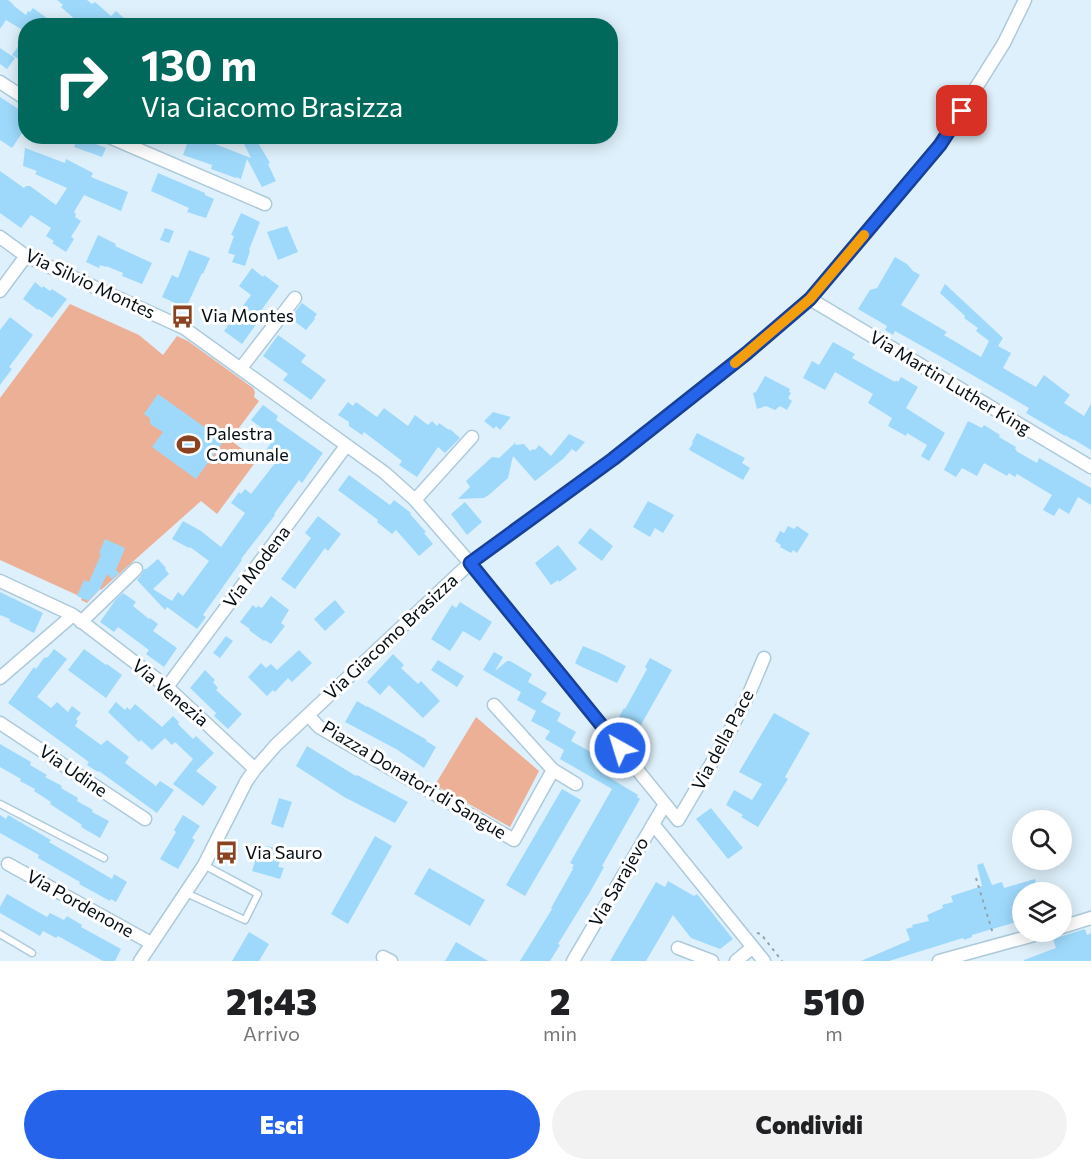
<!DOCTYPE html>
<html lang="it">
<head>
<meta charset="utf-8">
<style>
  :root { --surface:#fff; --page:#f2f2f2; --text:#202124; --muted:#757577; --accent:#2563eb }
  body { margin:0; font-family:Commissioner,sans-serif; background:var(--page); color:var(--text); height:100vh; display:flex; flex-direction:column; font-size:22px; white-space:nowrap }
  * { box-sizing:border-box; margin:0 }
  p { font-size:20px; color:var(--muted) }
  .icon { flex:none; width:33px; height:33px; fill:none; stroke:currentColor; stroke-width:2; stroke-linecap:round; stroke-linejoin:round }
  .map { position:relative; height:961px; overflow:hidden }
  .details { display:flex; flex-direction:column; background:var(--surface); flex:1 }
  .details>* { flex:none }
  .guide { position:absolute; left:18px; top:18px; width:600px; height:126px; border-radius:24px; box-shadow:0 3px 15px #0003; background:#00695c; color:#fff; overflow:hidden }
  .tools { position:absolute; left:1012px; top:810px; display:grid; gap:12px }
  .tools a { display:grid; place-items:center; width:60px; height:60px; border-radius:50%; background:var(--surface); box-shadow:0 3px 15px #0003; font-size:30px }
  .pin { position:absolute; display:grid; place-items:center; width:51px; height:51px; color:#fff; margin:-26px; border-radius:12px; box-shadow:0 3px 9px #0006 }
  .me { position:absolute; width:66px; margin:-33px; rotate:321deg; stroke-linejoin:round; filter:drop-shadow(0 0 4px #0008) }
  .turn { display:flex; align-items:center; gap:21px; height:126px; padding:0 24px; font-size:27px }
  .turn .icon { width:78px; height:78px; stroke-width:2.5 }
  .turn b { display:block; font-size:42px; line-height:51px }
  .eta { display:flex; justify-content:space-evenly; align-items:center; height:102px; text-align:center }
  .eta b { font-size:36px; font-weight:800; line-height:42px }
  .action { display:flex; gap:12px; margin-top:auto; padding:12px 24px }
  .action a { flex:1; height:69px; border-radius:36px; background:var(--accent); color:#fff; font-size:24px; font-weight:800; line-height:69px; text-align:center }
  .action a+a { background:var(--page); color:var(--text) }
  .map>svg:first-child { display:block }
  .green { fill:#ecb096 }
  .building { fill:#9ed9fb }
  .lines { fill:none; stroke-linecap:round; stroke-linejoin:round }
  .service-casing { stroke:#adcadb; stroke-width:9 }
  .minor-casing { stroke:#adcadb; stroke-width:15 }
  .path { stroke:#93a2ac; stroke-width:2; stroke-dasharray:3 4.5; stroke-linecap:butt }
  .service { stroke:#fff; stroke-width:6 }
  .minor { stroke:#fff; stroke-width:12 }
  .route-casing { stroke:#184099; stroke-width:15 }
  .route { stroke:#2563eb; stroke-width:10 }
  .slow { stroke:#f59e0b; stroke-width:10 }
  .labels { text-anchor:middle; stroke-width:6; stroke-linejoin:round; paint-order:stroke }
  .street-label { font-size:18px; fill:#040d13; stroke:#fff }
  .poi-label { font-size:18px; fill:#040d13; stroke:#fff; text-anchor:start }
</style>
</head>
<body>
<div class="map">
<svg width="1091" height="961" viewBox="0 0 1091 961">
  <rect width="100%" height="100%" fill="#def0fb"/>
  <!-- green -->
  <path class="green" d="M70,304L139,335L163,355L177,336L188,341L253,388L255,392L254,397L259,401L230,440L257,460L217,514L201,501L101,590L100,589L87,603L81,600L82,598L77,595L0,560V398Z
    M476,717L539,771L510,827L435,785Z"/>
  <!-- building -->
  <path class="building" d="M0,0H8L13,4L14,6L26,15L28,11L30,12L33,8L48,19L44,26H26V32L6,20L0,29Z
    M57,0H87L92,4L95,2L111,16L116,11L133,26H87L81,21L79,23L61,7L63,5Z
    M26,36V63L12,55Z
    M0,48L15,58L7,69L0,64Z
    M0,97L26,114V127L12,148L0,140Z
    M190,136H212L210,142L251,158L240,136H254L270,163L268,164L276,181L262,187L247,159L241,179L236,177V178L211,169L212,165L183,155Z
    M78,137L106,148L102,157L74,147Z
    M25,148L65,163L66,159L93,173L91,177L128,192L121,211L84,195L74,212L76,214L75,217L81,221L71,237L74,239L66,252L52,243L54,241L46,236L51,228L31,215L21,228L0,213V171L24,188L26,186H30L56,205L67,188L35,174L37,171L23,166Z
    M158,173L205,193V195L214,199L206,218L187,212L189,208L151,191Z
    M241,213L260,222L249,250L250,251L245,266L232,262L235,255L228,253L234,236L231,235Z
    M287,226L298,252L278,260L267,232Z
    M165,228L174,231L169,243L160,240Z
    M98,235L116,244L115,246L152,263L142,284L122,276L123,273L106,266V267L100,265L99,268L86,262Z
    M189,250L210,258L203,274L202,273L186,308L162,297L172,275L178,278Z
    M895,257L907,264L913,271L920,275L901,305L947,332L944,335L981,357L989,341L976,331L978,328L964,318L965,316L940,293L945,284L1003,338L998,346L1011,353L1003,368L1036,387L1044,375L1070,395L1064,403L1084,416L1091,404V450L1073,439V440L1065,435V436L1026,413L1029,408L938,355L895,331L893,335L885,330L887,326L858,309L870,290L877,288Z
    M252,268L263,277L264,275L279,286L257,316L260,319L242,344L224,331L251,295L239,286Z
    M35,282L42,288L43,286L50,291L52,289L67,299L52,318L39,309L38,310L23,299Z
    M302,303L317,314L314,318L315,319L306,330L290,318Z
    M10,317L33,335L9,367L12,369L0,385V330Z
    M278,335L306,355L301,362L326,380L311,400L283,380L288,374L263,356Z
    M833,342L855,354L852,358L895,382L896,380L898,382L901,377L918,387L906,408L945,433L929,461L921,456L927,445L907,433L906,436L888,426L892,418L868,403L873,394L835,372L825,390L803,378L812,361L819,365Z
    M765,376L790,389L789,392L791,393L788,398L792,401L787,410L780,406L775,410L766,406L757,409L753,393L756,392Z
    M158,394L224,441L196,479L152,447L163,432L150,424V418L144,414Z
    M348,402L353,406L356,402L377,417L384,408L408,426L415,415L428,425L432,421L437,426L439,423L449,430L450,429L460,438L445,453L438,447L417,477L399,465L402,461L364,432L362,435L349,426V422L338,415Z
    M263,405L278,416L276,420L323,453L302,483L299,480L274,514L275,515L241,559L242,560L203,615L206,617L197,629L167,607L165,610L137,580L142,574L144,569H146L158,559L166,568L165,569L169,574L153,589L172,601L178,592L183,596L209,561L190,547L189,548L172,539L183,521L201,531L221,547L245,513L231,503L239,492L241,494L245,489L251,494L275,463L263,454L275,438L251,420Z
    M493,412L511,417L500,430L496,426L494,429L484,421Z
    M968,421L982,428L984,425L1000,435L999,437L1016,447L1015,449L1017,450L1016,451L1037,463L1039,458L1091,488V505L1078,497L1069,514L1059,508L1054,516L1043,510L1052,495L1017,474L1015,477L1009,473L1007,476L984,463L977,476L962,468L956,477L944,470Z
    M697,433L745,458L742,463L750,468L743,480L691,451L689,449L693,443L692,442Z
    M569,434L585,442L576,452L572,449L563,459L535,481L513,456L508,478L490,494L484,498L458,499L470,487L466,481L492,457L499,458L516,442L515,445L524,444L530,451L533,449L535,450L539,445L551,456Z
    M349,475L390,505L394,500L411,513L410,514L426,532L424,533L433,544L419,556L396,530L392,534L377,522L378,520L338,490Z
    M648,501L674,515L663,533L655,528L650,537L633,527Z
    M465,502L482,522L467,535L451,514Z
    M318,516L341,534L328,551L325,548L295,589L281,579L311,538L305,533Z
    M788,526L794,529L797,526L809,534L797,553L793,550L791,553L780,547L781,545L775,541L780,531L784,533Z
    M590,528L613,546L602,561L578,543Z
    M105,539L125,548L116,570L119,573L112,579L107,574L100,589L88,601L77,596L84,580L89,582L101,554L99,553Z
    M558,545L577,569L559,582L558,580L551,585L535,563Z
    M0,592L43,613L34,633L9,621L10,619L0,615Z
    M123,593L136,602L133,606L149,619L150,618L158,624L153,631L177,648L164,667L146,654L149,650L118,627L114,632L100,622L116,599Z
    M271,596L289,610L281,623L285,626L271,644L265,640L264,641L249,630L250,629L240,622L253,605L256,608L258,606L262,608Z
    M335,600L345,612L325,631L314,619Z
    M460,602L492,622L480,641L463,631L450,651L431,639L452,605L456,608Z
    M226,636L233,641L220,658L213,653Z
    M583,646L600,653L626,666L617,683L580,666L575,663Z
    M54,649L67,659L37,697L51,708L57,702L68,712L72,706L81,713L76,719L78,721L75,726L101,745L107,740L129,757L125,763L156,786L160,781L174,790L157,813L99,771L98,772L87,765L89,762L8,703L34,667L36,669L44,658L48,657Z
    M84,649L106,665L107,664L122,675L106,698L68,670Z
    M299,650L312,663L292,682L288,678L275,692L273,690L267,696L248,677L261,663L266,668L271,664L277,670Z
    M494,652L503,657L495,671L507,661H510L532,674L528,682L547,693L541,702L561,713L557,721L576,732L571,741L609,762L602,773L638,795L637,797L640,799L602,866L604,867L590,892L558,944L560,945L550,961H520L552,909L551,908L573,869L572,868L574,865L570,863L612,789L560,759L564,750L545,739L550,731L531,721L536,711L517,700L521,692L483,670Z
    M393,654L404,665L401,668L418,684L421,681L440,701L423,718L389,685L380,695L367,682Z
    M650,658L672,670L638,730L622,721V720L619,717L624,708L625,709L647,669L645,667Z
    M438,660L464,676L457,687L431,670Z
    M205,670L215,680L213,682L218,688L216,690L242,714L228,729L214,716L216,713L190,688Z
    M357,701L367,707V706L427,740L426,741L436,747L424,768L396,749L345,722Z
    M116,702L125,710L127,707L130,710L135,704L162,727L173,716L179,722L178,724L193,739L196,736L214,753L196,771L217,787L203,806L173,784L193,759L175,742L172,745L165,738L152,750L141,740L139,742L108,712Z
    M774,713L810,733L785,777L788,779L758,827L741,817L743,815L726,805L734,790L752,800L762,784L739,772Z
    M0,744L31,762L30,765L47,775L45,777L62,786L61,788L78,798L77,801L93,810L92,812L109,821L100,838L81,827L82,825L50,804L51,802L34,791L35,789L20,781L21,779L0,767Z
    M307,746L356,776L357,775L408,802L395,823L344,797L296,766Z
    M562,789L581,800L525,896L506,885Z
    M279,798L292,802L283,828L271,824Z
    M711,808L743,848L728,859L696,819Z
    M0,815L6,819L8,815L51,840L49,842L112,879L114,874L127,882L116,902L111,899L110,901L79,884L80,882L38,858L39,855L0,833Z
    M183,815L200,826L192,838L195,840L178,869L160,859L176,832L174,830Z
    M375,836L392,846L348,924L331,914Z
    M267,846L281,850L279,855L282,856L278,867L284,868L280,879L252,871L256,858H259L262,850L265,851Z
    M983,863L992,885L1002,882L1004,888L1035,879L1038,892H1023V920L972,935V937L964,940L963,938L889,961H861L910,940L906,929L913,927L912,925L929,921L927,915L943,908L942,905L953,902L951,896L982,886L977,865Z
    M429,868L485,900L470,926L414,894Z
    M668,881L694,896L697,894L733,939L720,949L691,938L673,915L646,961H610L656,882L665,887Z
    M7,894L47,917L50,913L64,920L67,916L82,925L81,927L121,949L115,961H103L58,936L56,938L43,931L40,936L0,913V907Z
    M1085,929L1087,935L1091,933V961H1024V960L1056,948L1053,939Z
    M249,932L269,944L259,961H232Z
    M456,942L488,961H445Z"/>
  <g class="lines">
    <defs>
      <path id="service" d="M0,804L104,858
        M186,893L245,920L258,894L204,865
        M0,934L32,953"/>
      <path id="minor" d="M0,82L26,99
        M107,136L265,204
        M0,237L26,256L184,328L385,473L415,500L470,563L678,820L724,742L748,696L764,658
        M0,291L26,256
        M810,299L1091,467
        M241,368L295,298
        M415,500L472,437
        M0,581L73,615L167,687L255,769
        M81,622L136,569
        M0,678L73,615
        M167,687L346,446
        M308,715L319,727L514,840L553,770L494,705
        M0,723L145,819
        M553,770L576,784
        M653,824L764,961
        M8,864L151,943
        M1062,927L1091,918
        M678,948L712,961
        M383,957L391,961
        M140,961L204,865L246,782L255,769L276,745L470,563L613,459L747,353L810,299L940,145L1004,43L1025,0
        M573,961L665,804
        M736,961L753,947
        M939,961L1045,932"/>
    </defs>
    <!-- service casing -->
    <use href="#service" class="service-casing"/>
    <!-- minor casing -->
    <use href="#minor" class="minor-casing"/>
    <!-- path -->
    <path class="path" d="M976,878L993,934
      M757,933L761,934L782,961"/>
    <!-- service -->
    <use href="#service" class="service"/>
    <!-- minor -->
    <use href="#minor" class="minor"/>
  </g>
  <g class="lines">
    <defs>
      <path id="route" d="M620,748L470,563L613,459L747,353L810,299L940,145L962,111"/>
    </defs>
    <!-- route casing -->
    <use href="#route" class="route-casing"/>
    <!-- route -->
    <use href="#route" class="route"/>
    <!-- slow -->
    <path class="slow" d="M735,363L810,299L864,235"/>
  </g>
  <!-- icons -->
  <defs>
    <symbol id="bus-bare" viewBox="-9 -9 18 18"><path d="M-5-6H5V4H4V6H2V4H-2V6H-4V4H-5ZM-3.5-4V0h7V-4ZM-3.5 1.2v1.5H-2V1.2ZM2 1.2v1.5H3.5V1.2Z" fill="#8a4321" stroke="#fff" stroke-width="2.5" paint-order="stroke"/></symbol>
    <symbol id="stadium-bare" viewBox="-9 -9 18 18"><path d="M0-5a6.5 5 0 1 0 0 10a6.5 5 0 1 0 0-10ZM-3.5-1.8h7v3.6h-7Z" fill="#8a4321" stroke="#fff" stroke-width="2.5" paint-order="stroke"/></symbol>
  </defs>
  <g fill-rule="evenodd">
    <use href="#bus-bare" x="166" y="300" width="33" height="33"/>
    <use href="#stadium-bare" x="172" y="428" width="33" height="33"/>
    <use href="#bus-bare" x="210" y="836" width="33" height="33"/>
  </g>
  <g class="labels">
    <!-- street labels -->
    <g class="street-label">
      <text transform="translate(90 284) rotate(25)" y="6">Via Silvio Montes</text>
      <text transform="translate(950 383) rotate(31)" y="6">Via Martin Luther King</text>
      <text transform="translate(257 567) rotate(-53)" y="6">Via Modena</text>
      <text transform="translate(391 637) rotate(-43)" y="6">Via Giacomo Brasizza</text>
      <text transform="translate(170 693) rotate(40)" y="6">Via Venezia</text>
      <text transform="translate(723 740) rotate(-62)" y="6">Via della Pace</text>
      <text transform="translate(73 771) rotate(34)" y="6">Via Udine</text>
      <text transform="translate(414 780) rotate(31)" y="6">Piazza Donatori di Sangue</text>
      <text transform="translate(619 882) rotate(-60)" y="6">Via Sarajevo</text>
      <text transform="translate(80 904) rotate(29)" y="6">Via Pordenone</text>
    </g>
    <!-- poi labels -->
    <g class="poi-label">
      <text x="201" y="322">Via Montes</text>
      <text x="206" y="440">Palestra<tspan x="206" dy="21">Comunale</tspan></text>
      <text x="245" y="859">Via Sauro</text>
    </g>
  </g>
</svg>
<div class="tools">
<a><svg class="icon" aria-label="search" viewBox="0 0 24 24"><circle cx="10" cy="10" r="6"/><path d="M15 15l6 6"/></svg></a>
<a><svg class="icon" aria-label="layers" viewBox="0 0 24 24"><path d="M12 4l9 5-9 5-9-5zM3 14l9 5 9-5"/></svg></a>
</div>
<div class="pin" style="left:962px;top:111px;background:#d93025"><svg class="icon" aria-label="arrive" viewBox="0 0 24 24"><path d="M6 21V4h12l-3 4 3 4H6"/></svg></div>
<svg class="me" style="left:620px;top:748px" viewBox="-20 -20 40 40"><circle r="17" fill="#2563eb" stroke="#fff" stroke-width="3"/><path d="M0-11L8 9 0 5-8 9z" fill="#fff"/></svg>
<div class="guide">
<div class="turn"><svg class="icon" aria-label="right" viewBox="0 0 24 24"><path d="M7 20v-9h11M14 6l5 5-5 5"/></svg><div><b>130 m</b>Via Giacomo Brasizza</div></div>
</div>
</div>
<section class="details">
<div class="eta">
<div><b>21:43</b><p>Arrivo</p></div>
<div><b>2</b><p>min</p></div>
<div><b>510</b><p>m</p></div>
</div>
<div class="action"><a>Esci</a><a>Condividi</a></div>
</section>
</body>
</html>
